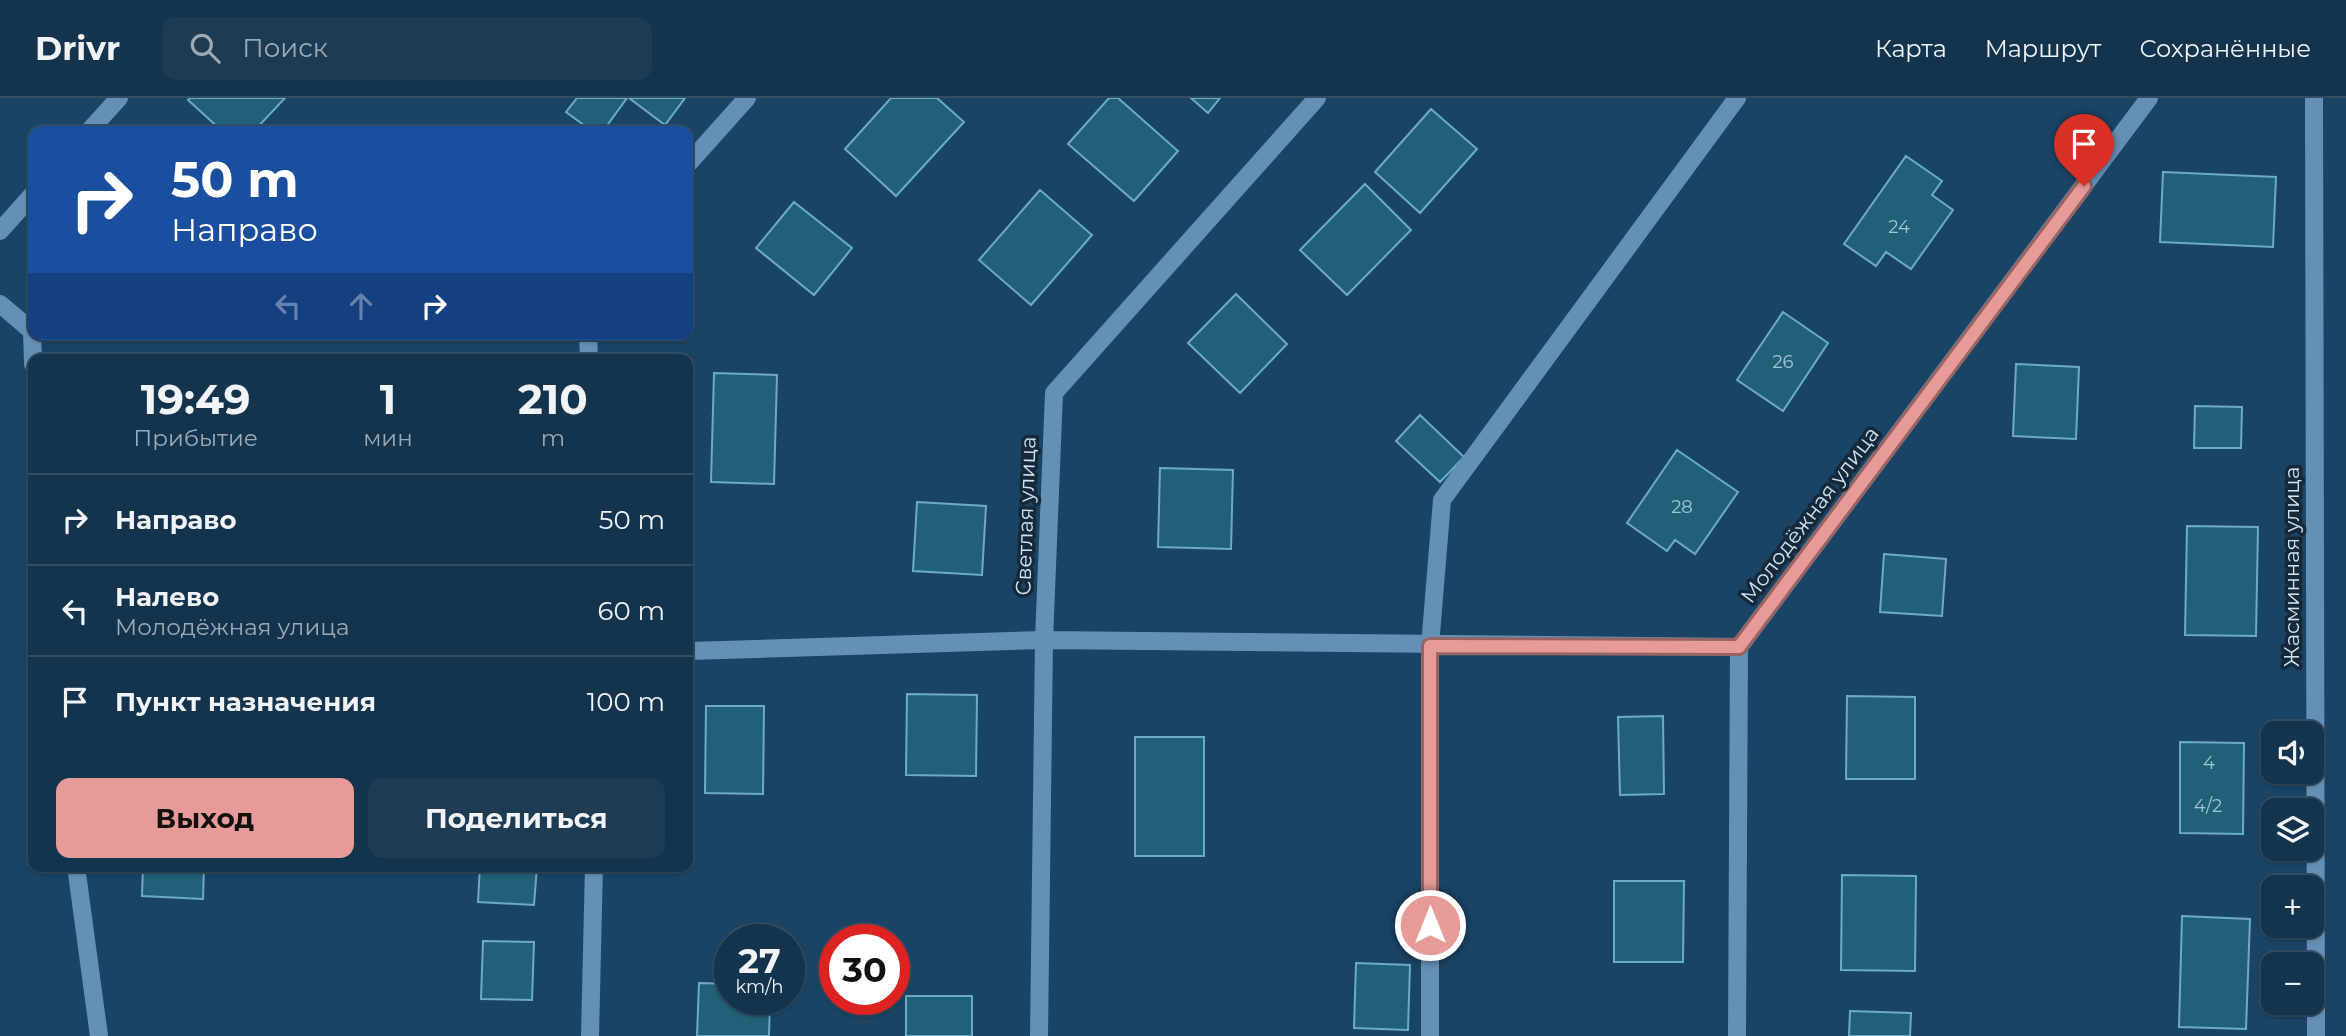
<!DOCTYPE html>
<html lang="ru">
<head>
<meta charset="utf-8">
<style>
  :root { --surface:#14334c; --page:#1d3b53; --text:#f1f3f6; --muted:#9daab5; --line:#334e64; --accent:#e69b98 }
  body { margin:0; font-family:Montserrat,sans-serif; background:var(--page); color:var(--text); height:100vh; display:flex; flex-direction:column; font-size:26px; white-space:nowrap }
  * { box-sizing:border-box; margin:0 }
  p { font-size:23px; color:var(--muted) }
  .icon { flex:none; width:38px; height:38px; fill:none; stroke:currentColor; stroke-width:2; stroke-linecap:round; stroke-linejoin:round }
  .map { position:relative; flex:1; overflow:hidden }
  .panel { position:absolute; left:28px; top:256px; width:665px; height:518px; display:flex; flex-direction:column; background:var(--surface); border-radius:14px; box-shadow:0 2px 5px #0004,0 0 0 2px var(--line) }
  .panel>* { flex:none }
  .banner { position:absolute; left:28px; top:28px; width:665px; height:214px; border-radius:14px; box-shadow:0 2px 5px #0004,0 0 0 2px var(--line); background:#1a4fa0; color:#fff; overflow:hidden }
  .fabs { position:absolute; left:2261px; top:623px; display:grid; gap:14px }
  .fabs a { display:grid; place-items:center; width:63px; height:63px; border-radius:14px; background:var(--surface); box-shadow:0 2px 5px #0004,0 0 0 2px var(--line); font-size:35px }
  .speed { position:absolute; left:714px; top:826px; display:flex; gap:14px; font-size:35px; font-weight:700; text-align:center }
  .speed>* { display:grid; place-content:center; width:91px; height:91px; border-radius:50%; background:var(--surface); box-shadow:0 2px 5px #0004,0 0 0 2px var(--line); line-height:1 }
  .speed small { font-size:18px; font-weight:400 }
  .speed .limit { border:10px solid #d22; background:#fff; color:#111 }
  .pin { position:absolute; display:grid; place-items:center; width:60px; height:60px; color:#fff; margin:-72px -30px; border-radius:50% 50% 50% 0; rotate:-45deg; box-shadow:0 0 7px #0007 }
  .pin .icon { rotate:45deg }
  .me { position:absolute; width:77px; margin:-38px; rotate:0deg; stroke-linejoin:round; filter:drop-shadow(0 0 5px #0008) }
  .turn { display:flex; align-items:center; gap:24px; height:147px; padding:0 28px; font-size:32px }
  .turn .icon { width:91px; height:91px; stroke-width:2.5 }
  .turn b { display:block; font-size:49px; line-height:60px }
  .lanes { display:flex; align-items:center; height:66px; padding:0 28px; background:#0003; justify-content:center; gap:35px; direction:ltr }
  .lanes .off { opacity:.35 }
  .eta { display:flex; justify-content:space-evenly; align-items:center; height:119px; text-align:center }
  .eta b { font-size:42px; font-weight:700; line-height:49px }
  .button { display:flex; gap:14px; margin-top:auto; padding:14px 28px }
  .button a { flex:1; height:80px; border-radius:14px; background:var(--accent); color:#111; font-size:28px; font-weight:700; line-height:80px; text-align:center }
  .button a+a { background:var(--page); color:var(--text) }
  ul { padding:0; list-style:none }
  li { display:flex; align-items:center; gap:21px; height:91px; padding:0 28px; border-top:2px solid var(--line) }
  li div { flex:1 }
  li b { display:block; font-size:26px }
  li em { font-style:normal }
  header { display:flex; align-items:center; gap:42px; box-sizing:border-box; height:98px; padding:0 35px; background:var(--surface); border-bottom:2px solid var(--line) }
  header strong { font-size:33px }
  nav { display:flex; gap:38px; margin-inline-start:auto; font-size:24px }
  .search { width:490px; height:63px; background:var(--page); display:flex; align-items:center; gap:18px; box-sizing:border-box; padding:0 24px; border-radius:14px; color:var(--muted); font-size:26px }
  .map>svg:first-child { display:block }
  .building { fill:#206179; stroke:#6dabc5; stroke-width:2 }
  .lines { fill:none; stroke-linecap:round; stroke-linejoin:round }
  .minor { stroke:#6590b6; stroke-width:18 }
  .route-casing { stroke:#966563; stroke-width:18 }
  .route { stroke:#e69b98; stroke-width:12 }
  .labels { text-anchor:middle; stroke-width:7; stroke-linejoin:round; paint-order:stroke }
  .number-label { font-size:18px; fill:#a2c2d8 }
  .street-label { font-size:21px; fill:#cde3f8; stroke:#172939 }
</style>
</head>
<body>
<header>
<strong>Drivr</strong>
<div class="search"><svg class="icon" aria-label="search" viewBox="0 0 24 24"><circle cx="10" cy="10" r="6"/><path d="M15 15l6 6"/></svg>Поиск</div>
<nav><a>Карта</a><a>Маршрут</a><a>Сохранённые</a></nav>
</header>
<div class="map">
<svg width="2346" height="938" viewBox="0 0 2346 938">
  <rect width="100%" height="100%" fill="#1a4466"/>
  <!-- building -->
  <path class="building" d="M190,0H285L254,33H222L188,2Z
    M577,0H627L603,33H592L566,14Z
    M629,0H685L665,27Z
    M891,0H937L964,24L896,98L845,51Z
    M1109,0H1118L1178,53L1134,103L1068,46Z
    M1191,0H1220L1208,15Z
    M1431,11L1477,51L1420,115L1375,74Z
    M1906,58L1942,83L1932,97L1953,112L1911,171L1886,154L1876,168L1844,146Z
    M2163,74L2276,79L2273,149L2160,144Z
    M1365,86L1411,132L1347,197L1300,152Z
    M1040,92L1092,137L1031,207L979,162Z
    M794,104L852,150L814,197L756,150Z
    M1236,196L1287,246L1240,295L1188,245Z
    M1783,214L1828,245L1783,313L1737,282Z
    M2016,266L2079,269L2076,341L2013,338Z
    M714,275L777,277L774,386L711,384Z
    M2195,308L2242,309L2241,350H2194Z
    M1420,317L1464,359L1440,384L1396,343Z
    M1677,352L1738,394L1695,456L1675,442L1667,453L1627,425Z
    M1160,370L1233,372L1231,451L1158,449Z
    M917,404L986,408L982,477L913,473Z
    M2187,428L2258,429L2256,538L2185,537Z
    M1884,456L1946,461L1942,518L1880,514Z
    M907,596L977,597L976,678L906,677Z
    M1847,598L1915,599V681H1846Z
    M706,608H764L763,696L705,695Z
    M1663,618L1664,696L1620,697L1618,619Z
    M1135,639H1204V758H1135Z
    M2180,644L2244,645L2243,736L2180,735Z
    M143,768H204L203,801L142,798Z
    M480,768H537L534,807L478,804Z
    M1842,777L1916,778L1915,873L1841,872Z
    M1614,783H1684L1683,864H1614Z
    M2182,818L2250,821L2246,931L2179,929Z
    M483,843L534,844L532,902L481,901Z
    M1356,865L1410,867L1408,932L1354,930Z
    M699,885L730,886V901H770L769,938H697Z
    M906,898H972V938H906Z
    M1850,913L1911,915L1910,938H1849Z"/>
  <g class="lines">
    <!-- minor -->
    <path class="minor" d="M2314,0L2316,938
      M89,33L119,0
      M688,66L747,0
      M0,133L33,96
      M0,206L32,233L33,266
      M588,236L589,261
      M688,553L1044,542L1739,549
      M76,768L99,938
      M590,938L594,768
      M1039,938L1044,542L1054,295L1317,0
      M1430,938V548L1442,402L1737,0
      M1737,938L1739,549L2149,0"/>
  </g>
  <g class="lines">
    <defs>
      <path id="route" d="M1430,827V548L1739,549L2084,88"/>
    </defs>
    <!-- route casing -->
    <use href="#route" class="route-casing"/>
    <!-- route -->
    <use href="#route" class="route"/>
  </g>
  <g class="labels">
    <!-- number labels -->
    <g class="number-label">
      <text x="1899" y="135">24</text>
      <text x="1783" y="270">26</text>
      <text x="1682" y="415">28</text>
      <text x="2209" y="671">4</text>
      <text x="2208" y="714">4/2</text>
    </g>
    <!-- street labels -->
    <g class="street-label">
      <text transform="translate(1810 417) rotate(-53)" y="7">Молодёжная улица</text>
      <text transform="translate(1026 418) rotate(-88)" y="7">Светлая улица</text>
      <text transform="translate(2292 469) rotate(-90)" y="7">Жасминная улица</text>
    </g>
  </g>
</svg>
<div class="fabs">
<a><svg class="icon" aria-label="sound" viewBox="0 0 24 24"><path d="M4 9h4l5-4v14l-5-4H4zM17 9q2 3 0 6"/></svg></a>
<a><svg class="icon" aria-label="layers" viewBox="0 0 24 24"><path d="M12 4l9 5-9 5-9-5zM3 14l9 5 9-5"/></svg></a>
<a>+</a>
<a>−</a>
</div>
<div class="speed"><div>27<small>km/h</small></div><div class="limit">30</div></div>
<div class="pin" style="left:2084px;top:88px;background:#d93025"><svg class="icon" aria-label="arrive" viewBox="0 0 24 24"><path d="M6 21V4h12l-3 4 3 4H6"/></svg></div>
<svg class="me" style="left:1430px;top:827px" viewBox="-20 -20 40 40"><circle r="17" fill="#e69b98" stroke="#fff" stroke-width="3"/><path d="M0-11L8 9 0 5-8 9z" fill="#fff"/></svg>
<div class="banner">
<div class="turn"><svg class="icon" aria-label="right" viewBox="0 0 24 24"><path d="M7 20v-9h11M14 6l5 5-5 5"/></svg><div><b>50 m</b>Направо</div></div>
<div class="lanes"><svg class="icon off" aria-label="left" viewBox="0 0 24 24"><path d="M17 20v-9H6M10 6l-5 5 5 5"/></svg><svg class="icon off" aria-label="ahead" viewBox="0 0 24 24"><path d="M12 20V5M6 11l6-6 6 6"/></svg><svg class="icon" aria-label="right" viewBox="0 0 24 24"><path d="M7 20v-9h11M14 6l5 5-5 5"/></svg></div>
</div>
<section class="panel">
<div class="eta">
<div><b>19:49</b><p>Прибытие</p></div>
<div><b>1</b><p>мин</p></div>
<div><b>210</b><p>m</p></div>
</div>
<ul>
<li><svg class="icon" aria-label="right" viewBox="0 0 24 24"><path d="M7 20v-9h11M14 6l5 5-5 5"/></svg><div><b>Направо</b></div><em>50 m</em></li>
<li><svg class="icon" aria-label="left" viewBox="0 0 24 24"><path d="M17 20v-9H6M10 6l-5 5 5 5"/></svg><div><b>Налево</b><p>Молодёжная улица</p></div><em>60 m</em></li>
<li><svg class="icon" aria-label="arrive" viewBox="0 0 24 24"><path d="M6 21V4h12l-3 4 3 4H6"/></svg><div><b>Пункт назначения</b></div><em>100 m</em></li>
</ul>
<div class="button"><a>Выход</a><a>Поделиться</a></div>
</section>
</div>
</body>
</html>
